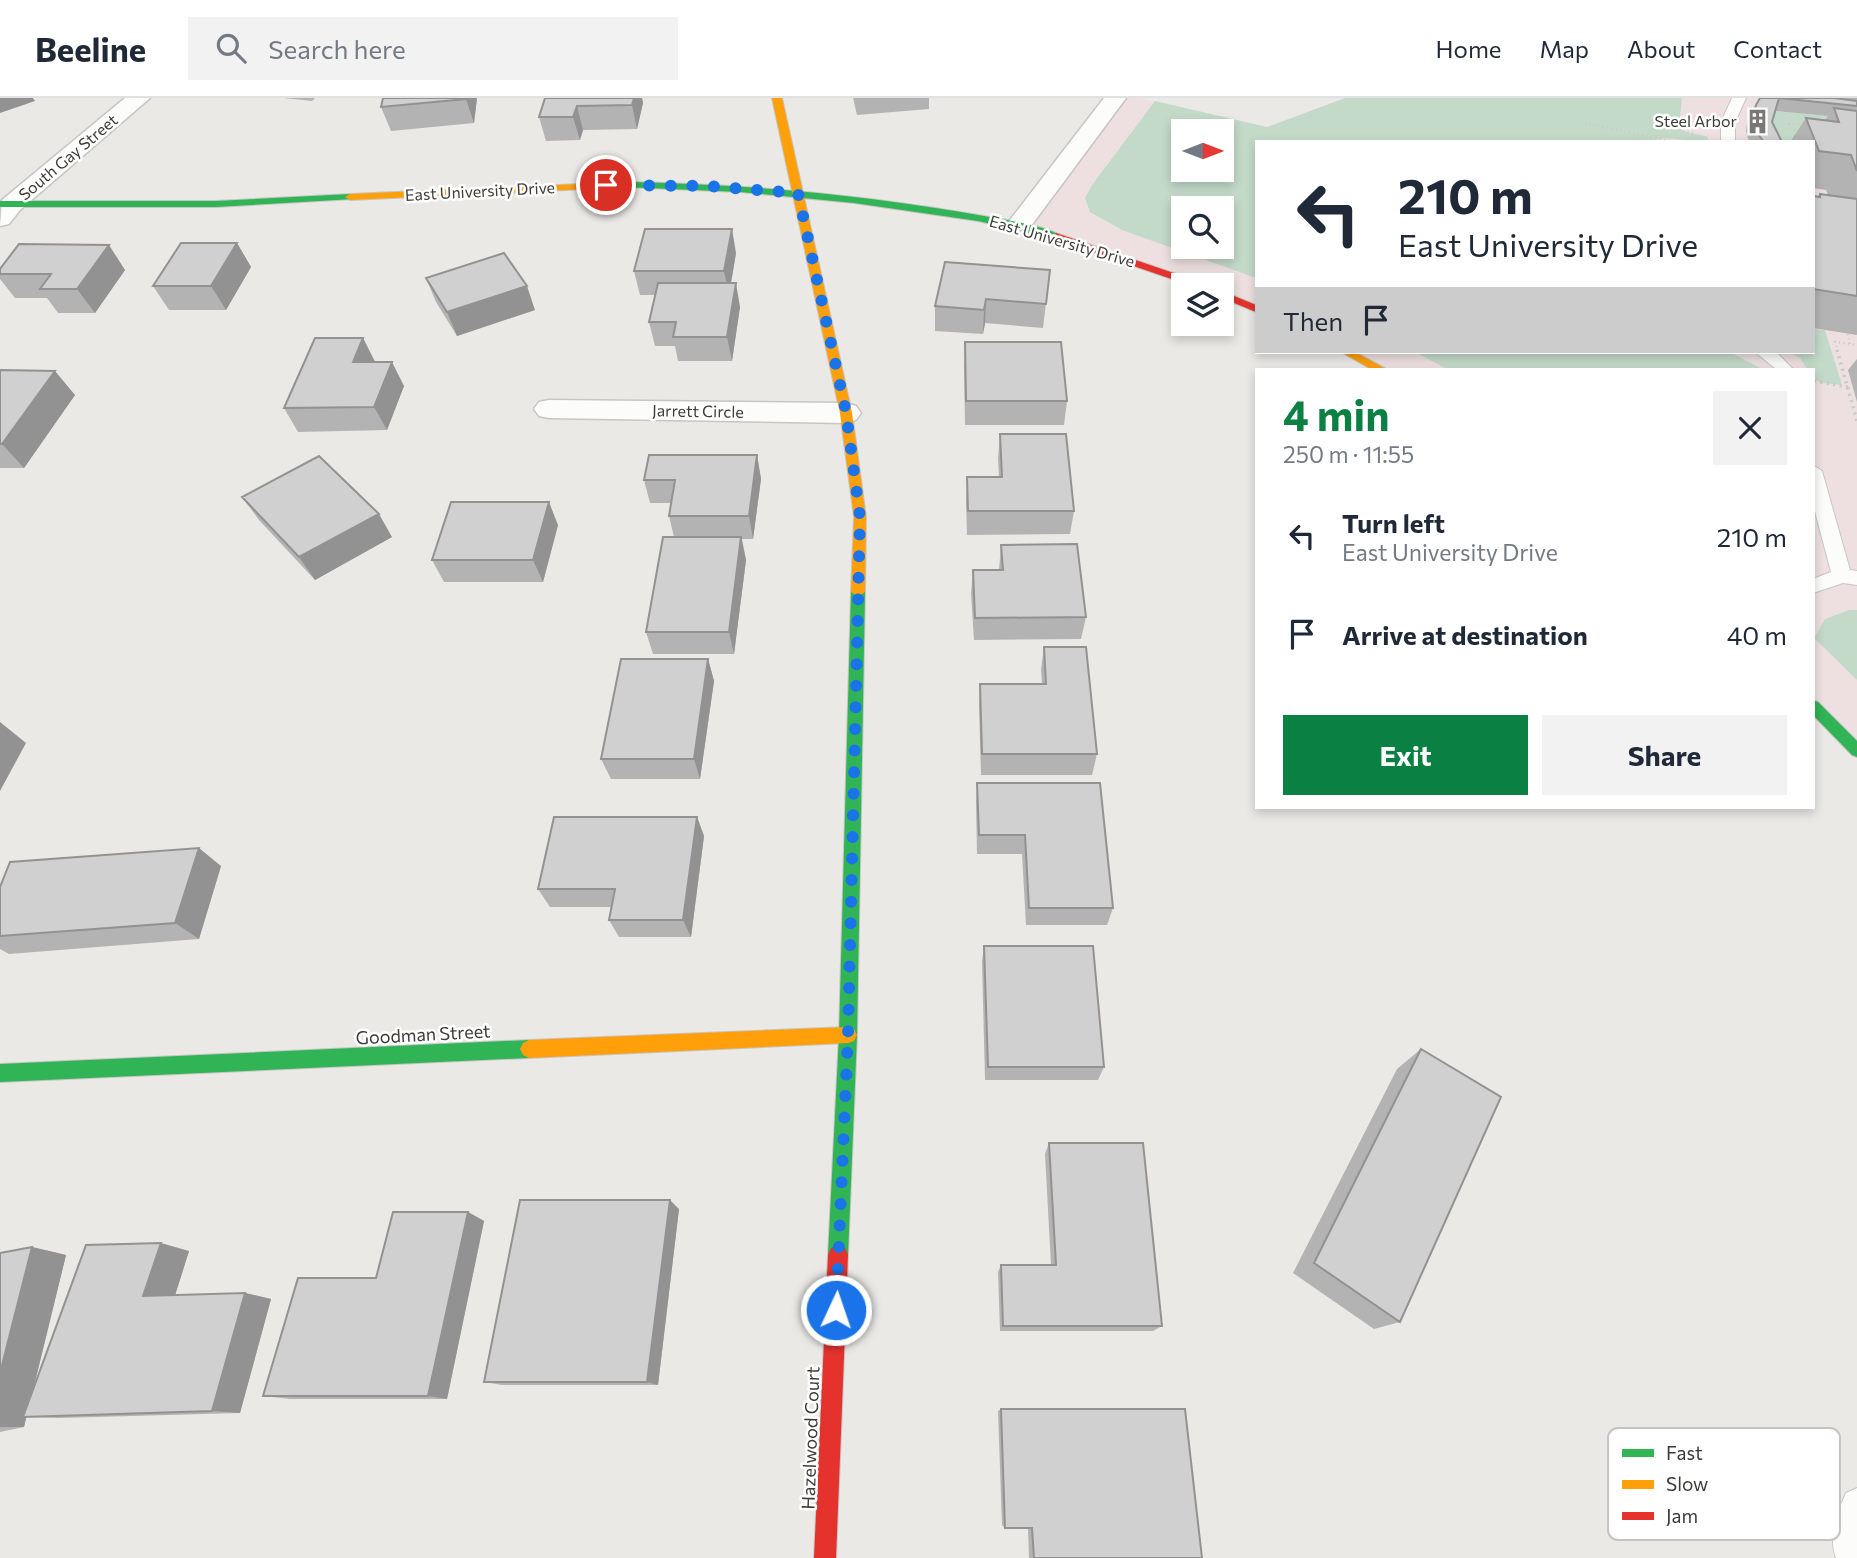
<!DOCTYPE html>
<html lang="en">
<head>
<meta charset="utf-8">
<style>
  :root { --surface:#fff; --page:#f2f2f3; --text:#1f2937; --muted:#747a83; --line:#e0e1e3; --accent:#0b8043 }
  body { margin:0; font-family:Commissioner,sans-serif; background:var(--page); color:var(--text); height:100vh; display:flex; flex-direction:column; font-size:26px; white-space:nowrap }
  * { box-sizing:border-box; margin:0 }
  p { font-size:23px; color:var(--muted) }
  .icon { flex:none; width:38px; height:38px; fill:none; stroke:currentColor; stroke-width:2; stroke-linecap:round; stroke-linejoin:round }
  .map { position:relative; flex:1; overflow:hidden }
  .sheet { position:absolute; left:1255px; top:270px; width:560px; height:441px; display:flex; flex-direction:column; background:var(--surface); border-radius:0px; box-shadow:0 4px 10px #0003 }
  .sheet>* { flex:none }
  .guide { position:absolute; left:1255px; top:42px; width:560px; height:214px; border-radius:0px; box-shadow:0 4px 10px #0003; background:#fff; color:var(--text); overflow:hidden }
  .needle { width:46px; rotate:90deg }
  .fabs { position:absolute; left:1171px; top:21px; display:grid; gap:14px }
  .fabs a { display:grid; place-items:center; width:63px; height:63px; border-radius:0px; background:var(--surface); box-shadow:0 4px 10px #0003; font-size:35px }
  .pin { position:absolute; display:grid; place-items:center; width:60px; height:60px; color:#fff; margin:-30px; border:4px solid #fff; border-radius:50%; box-shadow:0 2px 7px #0007 }
  .me { position:absolute; width:77px; margin:-38px; rotate:3deg; stroke-linejoin:round; filter:drop-shadow(0 0 5px #0008) }
  .turn { display:flex; align-items:center; gap:24px; height:147px; padding:0 28px; font-size:32px }
  .turn .icon { width:91px; height:91px; stroke-width:2.5 }
  .turn b { display:block; font-size:49px; line-height:60px }
  .then { display:flex; align-items:center; height:66px; padding:0 28px; background:#0003; gap:14px; font-size:26px }
  .round { display:grid; place-items:center; flex:none; width:74px; height:74px; border-radius:0px; background:var(--page) }
  .head { display:flex; align-items:center; justify-content:space-between; height:119px; padding:0 28px }
  h1 { font-size:42px; font-weight:700; line-height:52px; color:var(--accent) }
  .button { display:flex; gap:14px; margin-top:auto; padding:14px 28px }
  .button a { flex:1; height:80px; border-radius:0px; background:var(--accent); color:#fff; font-size:28px; font-weight:700; line-height:80px; text-align:center }
  .button a+a { background:var(--page); color:var(--text) }
  ul { padding:0; list-style:none }
  li { display:flex; align-items:center; gap:21px; height:98px; padding:0 28px }
  li div { flex:1 }
  li b { display:block; font-size:26px }
  li em { font-style:normal }
  header { display:flex; align-items:center; gap:42px; box-sizing:border-box; height:98px; padding:0 35px; background:var(--surface); border-bottom:2px solid var(--line) }
  header strong { font-size:33px }
  nav { display:flex; gap:38px; margin-inline-start:auto; font-size:24px }
  .search { width:490px; height:63px; background:var(--page); display:flex; align-items:center; gap:18px; box-sizing:border-box; padding:0 24px; border-radius:0px; color:var(--muted); font-size:26px }
  .map>svg:first-child { display:block }
  .education { fill:#eee0e1; fill-rule:evenodd }
  .green { fill:#c4dac9; fill-rule:evenodd }
  .lines { fill:none; stroke-linecap:round; stroke-linejoin:round }
  .lane-casing { stroke:#c6c6c4; stroke-width:2 }
  .street-casing { stroke:#c6c6c4; stroke-width:3 }
  .fast-casing { stroke:#c6c6c4; stroke-width:2 }
  .slow-casing { stroke:#c6c6c4; stroke-width:2 }
  .jam-casing { stroke:#c6c6c4; stroke-width:2 }
  .path-far1 { stroke:#c9c9c8; stroke-width:2.5; stroke-dasharray:1 3.5; stroke-linecap:butt }
  .path { stroke:#c9c9c8; stroke-width:3.5; stroke-dasharray:2 4.5; stroke-linecap:butt }
  .lane { fill:#fcfcfb; fill-rule:evenodd }
  .street { fill:#fcfcfb; fill-rule:evenodd }
  .fast { fill:#30b455; fill-rule:evenodd }
  .slow { fill:#ff9f0a; fill-rule:evenodd }
  .jam { fill:#e5322d; fill-rule:evenodd }
  .wall { fill:#b4b3b3 }
  .shaded-wall { fill:#929292 }
  .building { fill:#d1d0d0; stroke:#929292; stroke-width:2 }
  .route { stroke:#1a73e8; stroke-width:12; stroke-dasharray:0 21.6 }
  .labels { text-anchor:middle; stroke-width:5; stroke-linejoin:round; paint-order:stroke }
  .far-poi-label { font-size:16px; fill:#3c3b39; stroke:#fff; text-anchor:end }
  .far-street-label { font-size:16px; fill:#3c3b39; stroke:#fff }
  .street-label { font-size:18px; fill:#3c3b39; stroke:#fff }
  .key { fill:#fff; stroke:#c4c4c4; stroke-width:2 }
  .key-label { font-size:19px; fill:#3c3b39 }
</style>
</head>
<body>
<header>
<strong>Beeline</strong>
<div class="search"><svg class="icon" aria-label="search" viewBox="0 0 24 24"><circle cx="10" cy="10" r="6"/><path d="M15 15l6 6"/></svg>Search here</div>
<nav><a>Home</a><a>Map</a><a>About</a><a>Contact</a></nav>
</header>
<div class="map">
<svg width="1857" height="1460" viewBox="0 0 1857 1460">
  <rect width="100%" height="100%" fill="#eae9e6"/>
  <!-- education -->
  <path class="education" d="M1115,0H1140L1267,29L1345,0H1857V659L1813,615V271H1380L1347,254H1813V44H1256V211L1222,196V187H1199L1032,131ZM1183,33H1222V72H1183ZM1183,110H1222V149H1183Z"/>
  <!-- green -->
  <path class="green" d="M1345,0H1682L1679,30C1688,37 1698,35 1708,39V44C1692,44 1669,38 1656,41L1664,44H1256V180L1122,132L1090,114L1085,100L1092,87L1155,3L1267,29ZM1183,33H1222V72H1183ZM1183,110H1222V149H1183Z
    M1771,13L1856,20L1813,44H1766Z
    M1813,231L1825,232L1842,287L1821,285L1813,280V271H1807L1800,260L1789,254H1813Z
    M1415,254H1730L1762,271H1447Z
    M1849,512H1857V582L1814,540L1825,521Z"/>
  <g class="lines">
    <defs>
      <path id="lane" d="M1732,0H1746L1735,24V44H1721V24Z
        M1755,254H1776L1793,271H1776Z
        M1813,367L1822,373L1850,472L1857,473V487L1843,485L1813,495V481L1831,474L1813,406Z
        M1857,1390V1460H1836C1828,1439 1837,1415 1846,1395Z"/>
      <path id="street" d="M125,0H150L20,112L9,126L0,128L2,102Z
        M1104,0H1126L1028,132H1010L1006,127L1010,122Z
        M549,302L846,305L856,308L861,315L856,322L846,325L549,320L539,318L534,311L539,304Z"/>
      <path id="fast" d="M626,84C746,86 866,97 984,118C1005,122 1045,127 1061,138L1056,141L978,123L854,105L740,94L623,89L621,87Z
        M350,96L354,97V101L216,109H0V103H216Z
        M858,489L865,494L857,937L848,1157L845,1164L838,1167L831,1164L828,1157L839,937L851,494Z
        M1813,602L1818,604L1857,643V659L1852,657L1813,617Z
        M529,942L535,945L538,951L535,957L529,960L0,984V966Z"/>
      <path id="slow" d="M772,0H782L852,315L866,419L865,494L858,499L851,494L854,419L840,315Z
        M626,84L631,87L629,89L350,102L345,99L350,96Z
        M1341,254H1355L1386,271H1371Z
        M848,929L854,931L857,937L854,943L848,945L529,960L523,957L520,951L523,945L529,942Z"/>
      <path id="jam" d="M1056,135L1203,185L1204,187H1189L1052,140L1051,138Z
        M1222,193L1256,207V214L1222,200Z
        M838,1147L845,1150L848,1157L836,1460H814L828,1157L831,1150Z"/>
    </defs>
    <!-- lane casing -->
    <use href="#lane" class="lane-casing"/>
    <!-- street casing -->
    <use href="#street" class="street-casing"/>
    <!-- fast casing -->
    <use href="#fast" class="fast-casing"/>
    <!-- slow casing -->
    <use href="#slow" class="slow-casing"/>
    <!-- jam casing -->
    <use href="#jam" class="jam-casing"/>
    <!-- path-far1 -->
    <path class="path-far1" d="M1585,25L1675,44
      M1683,33L1693,35
      M1803,36L1791,31L1789,26H1808
      M1848,236L1850,246L1857,247
      M1838,253L1835,244L1850,246"/>
    <!-- path -->
    <path class="path" d="M1837,252L1857,323
      M1814,283L1848,289"/>
    <!-- lane -->
    <use href="#lane" class="lane"/>
    <!-- street -->
    <use href="#street" class="street"/>
    <!-- fast -->
    <use href="#fast" class="fast"/>
    <!-- slow -->
    <use href="#slow" class="slow"/>
    <!-- jam -->
    <use href="#jam" class="jam"/>
  </g>
  <!-- wall -->
  <path class="wall" d="M284,0H315L312,3Z
    M383,0H477L474,25L391,33L381,9Z
    M545,0H642L643,5L637,31L583,32L580,42L546,43L539,19Z
    M853,0H929V11L857,17Z
    M1760,0H1857V237L1813,230V98H1818L1820,96L1828,97L1826,92L1813,90V44H1790L1806,20L1825,22L1828,18L1775,13L1772,24L1782,44H1749L1746,33L1748,19Z
    M237,145L251,169L226,212H169L153,188Z
    M736,155L731,185L740,209L732,263H678L675,248H655L649,224L655,197H640L634,173Z
    M0,171L125,172L95,215H58L47,200H15L0,181Z
    M1050,172L1043,230L985,225L983,236L935,233V208Z
    M426,180L535,212L457,238L436,204Z
    M363,240L375,264L404,288L387,332L298,334L284,310Z
    M965,244L1067,303L1064,327H965L964,269Z
    M1857,261V304L1848,272Z
    M0,272L75,297L24,370H0Z
    M1000,336L1074,413L1070,436L967,437L966,403L967,379H999L998,360Z
    M757,357L761,381L753,441H742L746,462L734,556H653L646,534L674,439L669,418L671,405H650L644,382Z
    M242,399L392,439L315,482L259,422Z
    M558,427L543,484H444L432,462Z
    M1001,447L1086,519L1081,541L974,542L971,495L973,472H999Z
    M1044,549L1097,656L1092,677H981L979,607L980,586H1042L1041,571Z
    M708,561L714,583L700,681H611L601,661Z
    M977,685L1113,810L1107,827H1026L1022,756H977L976,705Z
    M697,719L704,738L691,839H619L609,822L612,809H550L538,791Z
    M221,768L199,841L9,856L0,851V789Z
    M984,848L1104,969L1098,982H985L982,864Z
    M1421,951L1400,1224L1374,1231L1293,1175L1397,971Z
    M1049,1045L1162,1228L1153,1233H1000L998,1174L1001,1167H1051L1045,1056Z
    M679,1111L658,1287H502L484,1284Z
    M468,1114L484,1123L447,1301H290L263,1298L376,1180Z
    M32,1149L66,1157L33,1292L189,1153L175,1197L245,1195L271,1201L240,1315L59,1320L26,1319L24,1329L0,1334V1155Z
    M1001,1311L1202,1460H1029L1028,1430H1005L1002,1427L998,1313Z"/>
  <!-- shaded-wall -->
  <path class="shaded-wall" d="M0,0H33L35,3L0,15Z
    M466,0H477L474,25L466,1Z
    M634,0H642L643,5L637,31L632,7Z
    M577,8L583,32L580,42L573,19Z
    M732,131L736,155L729,197L724,173Z
    M237,145L251,169L226,212L211,188Z
    M109,147L125,172L95,215L77,191Z
    M736,185L740,209L732,263L727,239Z
    M527,188L535,212L457,238L447,214Z
    M986,201L985,225L983,236L984,212Z
    M363,240L375,264H353Z
    M392,264L404,288L387,332L374,309Z
    M55,273L75,297L24,370L2,346Z
    M757,357L761,381L753,441L749,418Z
    M549,404L558,427L543,484L533,462Z
    M379,416L392,439L315,482L299,459Z
    M741,439L746,462L734,556L729,534Z
    M708,561L714,583L700,681L694,661Z
    M0,624L26,645L0,693Z
    M697,719L704,738L691,839L683,822Z
    M199,750L221,768L199,841L175,825Z
    M670,1102L679,1111L658,1287L647,1284Z
    M468,1114L484,1123L447,1301L428,1298Z
    M161,1145L189,1153L173,1204L143,1198Z
    M32,1149L66,1157L24,1329H0V1275Z
    M245,1195L271,1201L240,1315L212,1313Z"/>
  <!-- building -->
  <path class="building" d="M383,0H466V1L381,9Z
    M545,0H634L632,7L577,8L573,19H539Z
    M1760,0H1834L1857,3V8L1779,0L1772,24L1782,44H1764L1758,36L1753,21L1756,7Z
    M1834,10L1857,13V73L1851,57L1819,53L1806,20L1839,24Z
    M1820,96L1857,101V198L1813,191V98L1820,99Z
    M645,131H732L724,173H634Z
    M181,145H237L211,188H153Z
    M19,146L109,147L77,191H40L51,176H0V171Z
    M504,155L527,188L447,214L426,180Z
    M945,164L1050,172L1046,206L986,201L984,212L935,208Z
    M658,185H736L727,239H673L676,224H649Z
    M315,240H363L353,264H392L374,309L284,310Z
    M965,244H1061L1067,303H966Z
    M0,272L55,273L2,346H0Z
    M1000,336H1066L1074,413H968L967,379H1002Z
    M649,357H757L749,418H669L675,382H644Z
    M319,358L379,416L299,459L242,399Z
    M451,404H549L533,462H432Z
    M663,439H741L729,534H646Z
    M1077,446L1086,519L975,520L973,472H1003L1001,447Z
    M1044,549H1086L1097,656H982L980,586H1046Z
    M621,561H708L694,661H601Z
    M977,685H1100L1113,810H1029L1025,737H979Z
    M554,719H697L683,822H609L615,791H538Z
    M199,750L175,825L0,838V789L10,764Z
    M984,848H1093L1104,969H988Z
    M1421,951L1501,999L1400,1224L1314,1165Z
    M1049,1045H1143L1162,1228H1003L1001,1167H1056Z
    M520,1102H670L647,1284H484Z
    M393,1114H468L428,1298H263L298,1180H376Z
    M161,1145L143,1198L245,1195L212,1313L23,1319L86,1147Z
    M32,1149L0,1275V1155Z
    M1001,1311H1185L1202,1460H1034L1032,1430H1005Z"/>
  <g class="lines">
    <!-- route -->
    <path class="route" d="M606,87L706,88L798,95L846,314L860,419L848,937L836,1212"/>
  </g>
  <!-- icons -->
  <defs>
    <symbol id="building-bare" viewBox="-9 -9 18 18"><path d="M-4-6H4V6H1V3H-1V6H-4ZM-2.5-4.3h1.7v1.8h-1.7ZM.8-4.3h1.7v1.8H.8ZM-2.5-1h1.7V.8h-1.7ZM.8-1h1.7V.8H.8Z" fill="#797876" stroke="#fff" stroke-width="2.5" paint-order="stroke"/></symbol>
  </defs>
  <g fill-rule="evenodd">
    <use href="#building-bare" x="1740" y="6" width="35" height="35"/>
  </g>
  <g class="labels">
    <!-- far-poi labels -->
    <g class="far-poi-label">
      <text x="1737" y="29">Steel Arbor</text>
    </g>
    <!-- far-street labels -->
    <g class="far-street-label">
      <text transform="translate(68 59) rotate(-40)" y="6">South Gay Street</text>
      <text transform="translate(480 93) rotate(-3)" y="6">East University Drive</text>
      <text transform="translate(1062 143) rotate(16)" y="6">East University Drive</text>
      <text transform="translate(698 313) rotate(1)" y="6">Jarrett Circle</text>
    </g>
    <!-- street labels -->
    <g class="street-label">
      <text transform="translate(423 937) rotate(-3)" y="6">Goodman Street</text>
      <text transform="translate(811 1340) rotate(-88)" y="6">Hazelwood Court</text>
    </g>
  </g>
  <!-- legend -->
  <rect x="1608" y="1330" width="232" height="112" rx="10" class="key"/>
  <rect x="1622" y="1351" width="32" height="8" fill="#30b455"/>
  <rect x="1622" y="1382" width="32" height="9" fill="#ff9f0a"/>
  <rect x="1622" y="1414" width="32" height="8" fill="#e5322d"/>
  <g class="key-label">
    <text x="1666" y="1362">Fast</text>
    <text x="1666" y="1393">Slow</text>
    <text x="1666" y="1425">Jam</text>
  </g>
</svg>
<div class="fabs">
<a><svg class="needle" viewBox="-14 -14 28 28"><path d="M0-13l5 13h-10z" fill="#e53935"/><path d="M0 13l5-13h-10z" fill="#747a83"/></svg></a>
<a><svg class="icon" aria-label="search" viewBox="0 0 24 24"><circle cx="10" cy="10" r="6"/><path d="M15 15l6 6"/></svg></a>
<a><svg class="icon" aria-label="layers" viewBox="0 0 24 24"><path d="M12 4l9 5-9 5-9-5zM3 14l9 5 9-5"/></svg></a>
</div>
<div class="pin" style="left:606px;top:87px;background:#d93025"><svg class="icon" aria-label="arrive" viewBox="0 0 24 24"><path d="M6 21V4h12l-3 4 3 4H6"/></svg></div>
<svg class="me" style="left:836px;top:1212px" viewBox="-20 -20 40 40"><circle r="17" fill="#1a73e8" stroke="#fff" stroke-width="3"/><path d="M0-11L8 9 0 5-8 9z" fill="#fff"/></svg>
<div class="guide">
<div class="turn"><svg class="icon" aria-label="left" viewBox="0 0 24 24"><path d="M17 20v-9H6M10 6l-5 5 5 5"/></svg><div><b>210 m</b>East University Drive</div></div>
<div class="then">Then<svg class="icon" aria-label="arrive" viewBox="0 0 24 24"><path d="M6 21V4h12l-3 4 3 4H6"/></svg></div>
</div>
<section class="sheet">
<div class="head"><div><h1>4 min</h1><p>250 m · 11:55</p></div><a class="round"><svg class="icon" aria-label="close" viewBox="0 0 24 24"><path d="M6 6l12 12M18 6L6 18"/></svg></a></div>
<ul>
<li><svg class="icon" aria-label="left" viewBox="0 0 24 24"><path d="M17 20v-9H6M10 6l-5 5 5 5"/></svg><div><b>Turn left</b><p>East University Drive</p></div><em>210 m</em></li>
<li><svg class="icon" aria-label="arrive" viewBox="0 0 24 24"><path d="M6 21V4h12l-3 4 3 4H6"/></svg><div><b>Arrive at destination</b></div><em>40 m</em></li>
</ul>
<div class="button"><a>Exit</a><a>Share</a></div>
</section>
</div>
</body>
</html>
